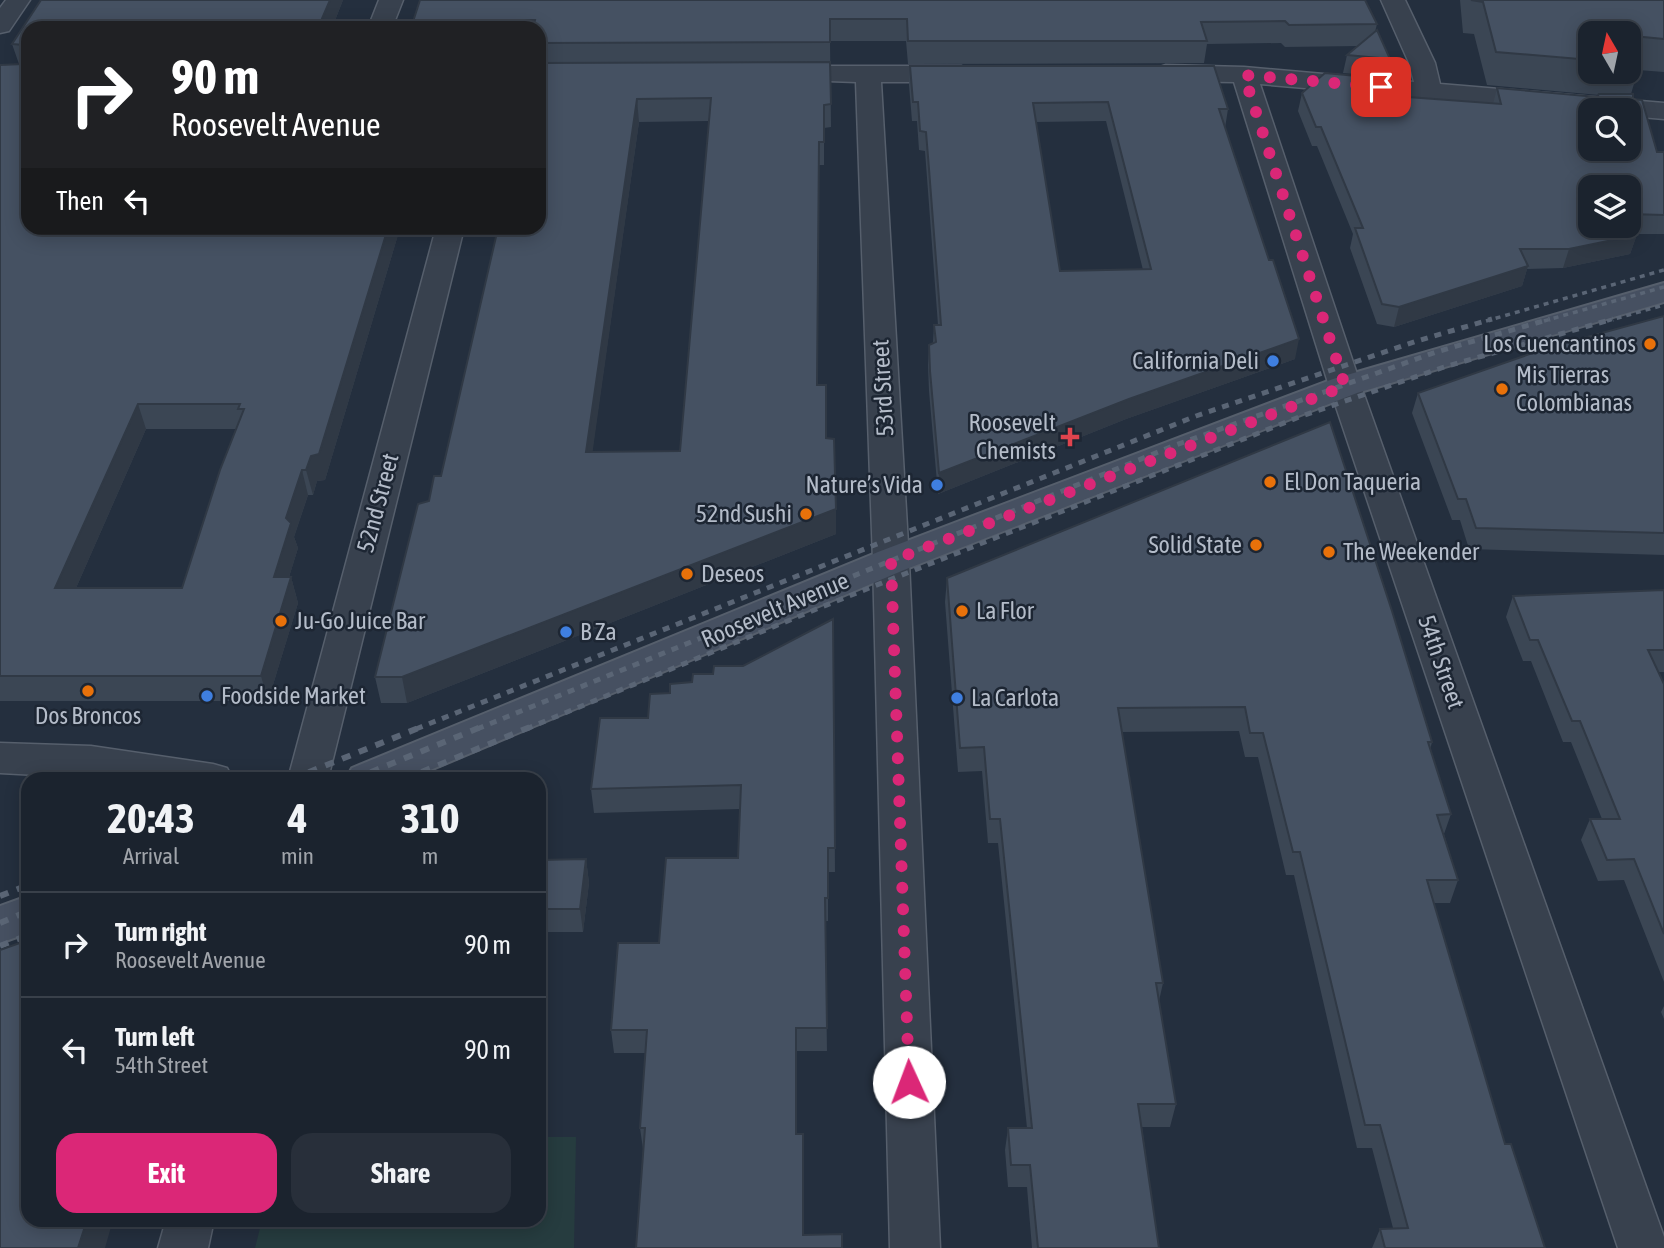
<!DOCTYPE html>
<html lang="en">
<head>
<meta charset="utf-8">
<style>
  :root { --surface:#1b232e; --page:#282f3a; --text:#f1f3f6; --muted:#a0a4aa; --line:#39404a; --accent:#db2777 }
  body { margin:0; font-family:"Asap Condensed",sans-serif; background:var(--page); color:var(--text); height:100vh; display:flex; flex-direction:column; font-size:26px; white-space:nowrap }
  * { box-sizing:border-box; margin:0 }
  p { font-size:23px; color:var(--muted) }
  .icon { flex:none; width:38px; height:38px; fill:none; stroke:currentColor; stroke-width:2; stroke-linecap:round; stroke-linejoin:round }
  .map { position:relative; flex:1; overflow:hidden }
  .drawer { position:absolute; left:21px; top:772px; width:525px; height:455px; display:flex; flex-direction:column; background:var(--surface); border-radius:21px; box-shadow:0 4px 18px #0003,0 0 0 2px var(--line) }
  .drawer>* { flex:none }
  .guide { position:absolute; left:21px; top:21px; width:525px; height:214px; border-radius:21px; box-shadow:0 4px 18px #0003,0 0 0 2px var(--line); background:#202124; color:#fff; overflow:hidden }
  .needle { width:46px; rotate:351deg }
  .tools { position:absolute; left:1578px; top:21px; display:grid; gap:14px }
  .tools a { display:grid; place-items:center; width:63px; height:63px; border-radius:14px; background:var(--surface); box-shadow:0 4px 18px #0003,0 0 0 2px var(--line); font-size:35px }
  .pin { position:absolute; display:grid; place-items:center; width:60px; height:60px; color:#fff; margin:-30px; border-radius:14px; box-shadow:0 4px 10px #0006 }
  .me { position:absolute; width:77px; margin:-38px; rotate:358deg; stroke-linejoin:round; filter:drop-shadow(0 0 5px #0008) }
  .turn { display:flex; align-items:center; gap:24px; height:147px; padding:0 35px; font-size:32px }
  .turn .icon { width:91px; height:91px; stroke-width:2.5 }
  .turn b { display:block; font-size:49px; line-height:60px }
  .then { display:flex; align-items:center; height:66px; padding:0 35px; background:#0003; gap:14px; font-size:26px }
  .eta { display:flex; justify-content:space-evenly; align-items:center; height:119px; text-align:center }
  .eta b { font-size:42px; font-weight:700; line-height:49px }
  .primary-button { display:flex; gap:14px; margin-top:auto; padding:14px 35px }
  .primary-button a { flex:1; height:80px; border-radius:21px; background:var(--accent); color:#fff; font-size:28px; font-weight:700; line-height:80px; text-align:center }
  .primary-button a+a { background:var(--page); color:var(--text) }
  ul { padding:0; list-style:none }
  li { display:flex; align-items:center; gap:21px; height:105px; padding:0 35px; border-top:2px solid var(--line) }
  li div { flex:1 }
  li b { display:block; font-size:26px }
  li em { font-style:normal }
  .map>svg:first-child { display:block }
  .green { fill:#263c3f }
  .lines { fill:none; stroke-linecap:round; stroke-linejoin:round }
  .minor-casing { stroke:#565f6c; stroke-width:3 }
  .secondary-casing { stroke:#565f6c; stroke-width:4 }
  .minor { fill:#38414e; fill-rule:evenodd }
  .secondary { fill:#465061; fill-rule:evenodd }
  .rail-far2 { stroke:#5a6575; stroke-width:3.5; stroke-dasharray:5 5; stroke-linecap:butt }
  .rail-far1 { stroke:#5a6575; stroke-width:5; stroke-dasharray:7 7; stroke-linecap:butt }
  .rail { stroke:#5a6575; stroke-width:6; stroke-dasharray:9 9; stroke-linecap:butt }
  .wall { fill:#3b4654; fill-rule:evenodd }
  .shaded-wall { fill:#303945 }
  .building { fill:#455162; stroke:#303945; stroke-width:2; fill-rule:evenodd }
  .route { stroke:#db2777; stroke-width:12; stroke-dasharray:0 21.6 }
  .food-dot { fill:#e8710a; stroke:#1d2633; stroke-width:2.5 }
  .shop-dot { fill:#3f7fe0; stroke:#1d2633; stroke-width:2.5 }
  .health-dot { fill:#e0444e; stroke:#1d2633; stroke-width:2.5 }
  .labels { text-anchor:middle; stroke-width:5; stroke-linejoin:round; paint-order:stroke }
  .poi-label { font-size:24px; fill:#b4bcc9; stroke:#1d2633; text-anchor:start }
  .street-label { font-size:24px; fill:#b4bcc9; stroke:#1d2633 }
</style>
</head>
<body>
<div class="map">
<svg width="1664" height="1248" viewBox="0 0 1664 1248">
  <rect width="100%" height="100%" fill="#242f3e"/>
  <!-- green -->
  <path class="green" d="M539,1137H576L574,1248H255L262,1220H539Z"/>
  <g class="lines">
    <defs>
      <path id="minor" d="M6,0H30L9,31L0,33V8Z
        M379,0H403L392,28H368Z
        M1381,0H1405L1435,63L1440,84L1664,103V119L1629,116V110H1591V113L1260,84L1361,386L1664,1237V1248H1618L1329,386L1234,82L1166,81L1157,78L1153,73L1157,68L1166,65L1244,67L1414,82L1409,63Z
        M781,66H961L970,69L974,74L970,79L961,82H881L909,561L940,1248H890L873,561L856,82L772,79L768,74L772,69Z
        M436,228H464L328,779H288Z
        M0,743L91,746L213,764L227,768L233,779H111L0,773Z
        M166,1220H214L208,1248H158Z"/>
      <path id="secondary" d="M1664,283V302L1357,393L904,570L409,779H346L352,768L878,552L1333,379Z
        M28,896V933L0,943V906Z"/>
    </defs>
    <!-- minor casing -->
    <use href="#minor" class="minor-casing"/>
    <!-- secondary casing -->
    <use href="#secondary" class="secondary-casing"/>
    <!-- minor -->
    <use href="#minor" class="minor"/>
    <!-- secondary -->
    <use href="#secondary" class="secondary"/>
    <!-- rail-far2 -->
    <path class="rail-far2" d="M1486,321L1664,270
      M1544,321L1664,287
      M1607,321L1664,305"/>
    <!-- rail-far1 -->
    <path class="rail-far1" d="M416,729L1196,416L1417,341L1492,319
      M477,729L1173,446L1436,352L1550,319
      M526,729L819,608L1299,417L1444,367L1613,319"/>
    <!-- rail -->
    <path class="rail" d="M292,779L421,727
      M354,779L481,727
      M405,779L530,727
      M0,896L28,885
      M0,923L28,911
      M0,946L28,935"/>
  </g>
  <!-- wall -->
  <path class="wall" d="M41,0H343L332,28L28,228H400L325,480L317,481L313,495H308L294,537L298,548L289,577H291L298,603L268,701H0V65L19,64L12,44ZM146,429H236L182,588H76Z
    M420,0L1377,24L1375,32L1390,59L1386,77L1343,73L1347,55L1358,46L1285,47L1281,43L1207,44L1204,63L908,64L906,41H830L831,127L824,128V165H819L817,385L826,438L836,534L407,703H381L375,677L429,501L441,476L539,228V28H411ZM709,121L680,451L592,452L639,122Z
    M1460,0H1664V72L1638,70L1631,94L1657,152H1664V234H1637L1630,254L1563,268L1527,269L1522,286L1394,327L1377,324L1350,248L1353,234L1317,146H1312L1298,111L1302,93L1408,97L1493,104L1497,88L1597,97L1599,95L1487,85L1474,34L1463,33ZM1591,33H1629V72H1591ZM1629,187V226H1591Z
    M910,66L1228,109L1225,128L1295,359L1126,419L938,494L929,391L928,365L929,345L933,343L934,325H938L925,151L919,150L917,121H912L909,85ZM1106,121L1143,270L1060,271L1036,122Z
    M1664,316V555L1469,549L1460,520H1452L1412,413L1418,393Z
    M947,578L1432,742L1430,750L1451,814L1444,834L1458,880L1450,903H1434L1505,1144L1545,1248H1372L1380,1229L1393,1228L1372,1148H1357L1294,875H1286L1258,757H1245L1239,731L1122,732L1163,983L1159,1001L1176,1104L1170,1127H1142L1159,1248H1032L1027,1187H1008L1005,1150L1008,1128H1027L998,843H988L982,771L958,772L945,602Z
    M1664,590V672H1658L1664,684V982L1624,880L1598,881L1581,840L1590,819H1602L1571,742H1563L1531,661H1523L1506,617L1513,596Z
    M833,619L835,872H828V921H825L827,1051H797V1134L803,1157V1235L636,1248L643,1149L640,1128L645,1053H614L611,1030L659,943L738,858L740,809L594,813L591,789L648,718L670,693L713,674L743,666Z
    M586,859L589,883L583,932H539V860Z
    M1664,1006V1019L1661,1012Z"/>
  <!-- shaded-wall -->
  <path class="shaded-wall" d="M330,0H343L332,28H318Z
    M637,99L639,122L589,477L586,452Z
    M388,228H400L325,480L317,481L313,495L306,470Z
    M1637,235L1630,254L1563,268L1569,249Z
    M1528,266L1522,286L1394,327L1399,307Z
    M1299,339L1295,359L1126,419L938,494L939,473L1129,399Z
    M138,404L146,429L65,613L55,588Z
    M302,470L308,495L294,537L298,548L281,603L274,577L286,518Z
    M836,509V534L407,703L402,677Z
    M291,577L298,603L268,701L261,676Z
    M586,859L589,883L583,932L580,909Z
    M87,1220H113L105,1248H78Z"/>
  <!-- building -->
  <path class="building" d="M41,0H330L318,28H28V228H388L319,454L311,456L306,470H302L286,518L291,523L274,577H291L261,676H0V65L22,64L23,45L12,44ZM138,404H240L238,409H244L220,470L182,588H55Z
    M420,0H1365L1377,24L1289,25L1285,21L1201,22L1207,41H908L907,19H830V42L539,43V28H533L535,20H459L457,28H411Z
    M1471,0H1664V39L1632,36L1640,64H1629V33H1591V60L1496,52L1483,2Z
    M1377,30L1390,59L1347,55Z
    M830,62L831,104L824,105V142H819L817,385H826V438L834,439L836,509L402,677H375L418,504L429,501L434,476H441L498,228H539V63ZM711,98L680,451L586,452L637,99Z
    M910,66H1214L1228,109H1219L1269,260H1273L1299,339L1129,399L939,473L930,371L929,345L936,342L934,325H941L929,169L926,132L920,131L918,102H913ZM1108,102L1151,269L1060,271L1033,103Z
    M1325,73L1400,80L1408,97L1501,104L1497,88L1597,97L1599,94H1633V99L1642,100L1657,152H1664V215L1629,214V187H1591V226H1629V223L1637,235L1569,249H1520L1528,266L1399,307L1382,304L1355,228H1363L1321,127H1316L1302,93ZM1591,110H1629V149H1591Z
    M1664,316V533L1476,528L1466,499H1458L1418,393L1547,348Z
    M1330,422L1392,611L1432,742H1428L1451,814L1437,815L1458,880H1427L1505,1144H1511L1545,1248H1385L1380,1229L1408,1228L1380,1125H1365L1300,852H1293L1263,733H1250L1245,707L1118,708L1163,983H1156L1176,1104H1138L1159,1248H1038L1030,1165H1011L1008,1128H1032L1000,819H990L984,747L960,748L947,578Z
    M1664,590V650H1648L1664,684V934L1634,859L1607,860L1590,819H1620L1580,721H1572L1538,640H1530L1513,596Z
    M833,619L835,848H828V898H825L827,1028H796V1134H803V1235L842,1234V1248H636L645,1128H640L647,1030H611L618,943H659L666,858H738L741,785L591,789L600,718H648L650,694L670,693V684L692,682L693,674H713L714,666H743Z
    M586,859L580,909H539V860Z
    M28,940V1220H87L78,1248H0V950Z"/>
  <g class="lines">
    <!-- route -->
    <path class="route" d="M909,1082L891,561L1345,386L1244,75L1381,87"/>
  </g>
  <!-- markers -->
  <g class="food-dot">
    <circle cx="1650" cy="344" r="7"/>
    <circle cx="1502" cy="389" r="7"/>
    <circle cx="1270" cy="482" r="7"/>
    <circle cx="806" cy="514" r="7"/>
    <circle cx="1256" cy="545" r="7"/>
    <circle cx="1329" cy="552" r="7"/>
    <circle cx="687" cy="574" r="7"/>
    <circle cx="962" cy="611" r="7"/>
    <circle cx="281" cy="621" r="7"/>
    <circle cx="88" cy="691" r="7"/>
  </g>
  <g class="shop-dot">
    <circle cx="1273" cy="361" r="7"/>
    <circle cx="937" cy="485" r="7"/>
    <circle cx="566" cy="632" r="7"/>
    <circle cx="207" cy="696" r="7"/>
    <circle cx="957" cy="698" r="7"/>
  </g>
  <path class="health-dot" d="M1066.5 426.5h7v7h7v7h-7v7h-7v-7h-7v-7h7z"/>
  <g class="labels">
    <!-- poi labels -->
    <g class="poi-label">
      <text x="1636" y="352" text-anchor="end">Los Cuencantinos</text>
      <text x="1259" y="369" text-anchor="end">California Deli</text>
      <text x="1516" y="383">Mis Tierras<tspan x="1516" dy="28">Colombianas</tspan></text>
      <text x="1056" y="431" text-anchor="end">Roosevelt<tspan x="1056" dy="28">Chemists</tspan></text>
      <text x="1284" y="490">El Don Taqueria</text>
      <text x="923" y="493" text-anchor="end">Nature’s Vida</text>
      <text x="792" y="522" text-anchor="end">52nd Sushi</text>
      <text x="1242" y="553" text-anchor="end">Solid State</text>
      <text x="1343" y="560">The Weekender</text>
      <text x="701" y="582">Deseos</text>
      <text x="976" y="619">La Flor</text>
      <text x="295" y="629">Ju-Go Juice Bar</text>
      <text x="580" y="640">B Za</text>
      <text x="221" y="704">Foodside Market</text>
      <text x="971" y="706">La Carlota</text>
      <text x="88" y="724" text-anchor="middle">Dos Broncos</text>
    </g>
    <!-- street labels -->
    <g class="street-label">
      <text transform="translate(883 388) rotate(-93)" y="8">53rd Street</text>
      <text transform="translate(378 503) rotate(-75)" y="8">52nd Street</text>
      <text transform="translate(775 610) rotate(-23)" y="8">Roosevelt Avenue</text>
      <text transform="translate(1441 662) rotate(71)" y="8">54th Street</text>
    </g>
  </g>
</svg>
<div class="tools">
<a><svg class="needle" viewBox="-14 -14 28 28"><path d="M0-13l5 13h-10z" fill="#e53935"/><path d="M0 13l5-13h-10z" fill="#a0a4aa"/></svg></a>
<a><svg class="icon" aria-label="search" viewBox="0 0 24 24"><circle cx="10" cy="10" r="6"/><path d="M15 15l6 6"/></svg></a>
<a><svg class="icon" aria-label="layers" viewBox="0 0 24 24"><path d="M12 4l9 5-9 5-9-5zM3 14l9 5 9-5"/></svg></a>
</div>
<div class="pin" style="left:1381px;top:87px;background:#d93025"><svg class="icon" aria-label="arrive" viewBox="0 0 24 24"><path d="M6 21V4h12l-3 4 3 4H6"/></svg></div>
<svg class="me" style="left:909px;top:1082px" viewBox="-20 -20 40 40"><circle r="19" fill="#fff"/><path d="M0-13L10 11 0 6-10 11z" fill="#db2777"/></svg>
<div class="guide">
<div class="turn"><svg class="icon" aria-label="right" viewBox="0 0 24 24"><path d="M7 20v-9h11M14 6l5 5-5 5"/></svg><div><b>90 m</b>Roosevelt Avenue</div></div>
<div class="then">Then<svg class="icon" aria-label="left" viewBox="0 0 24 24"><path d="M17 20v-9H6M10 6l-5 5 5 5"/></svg></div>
</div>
<section class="drawer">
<div class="eta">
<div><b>20:43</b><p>Arrival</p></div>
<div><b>4</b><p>min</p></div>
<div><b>310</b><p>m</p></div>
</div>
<ul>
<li><svg class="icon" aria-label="right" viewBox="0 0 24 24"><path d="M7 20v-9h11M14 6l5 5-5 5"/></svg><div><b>Turn right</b><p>Roosevelt Avenue</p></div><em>90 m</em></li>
<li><svg class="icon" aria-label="left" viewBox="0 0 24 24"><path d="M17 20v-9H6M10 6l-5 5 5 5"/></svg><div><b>Turn left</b><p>54th Street</p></div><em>90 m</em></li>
</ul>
<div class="primary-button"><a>Exit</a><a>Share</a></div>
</section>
</div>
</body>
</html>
